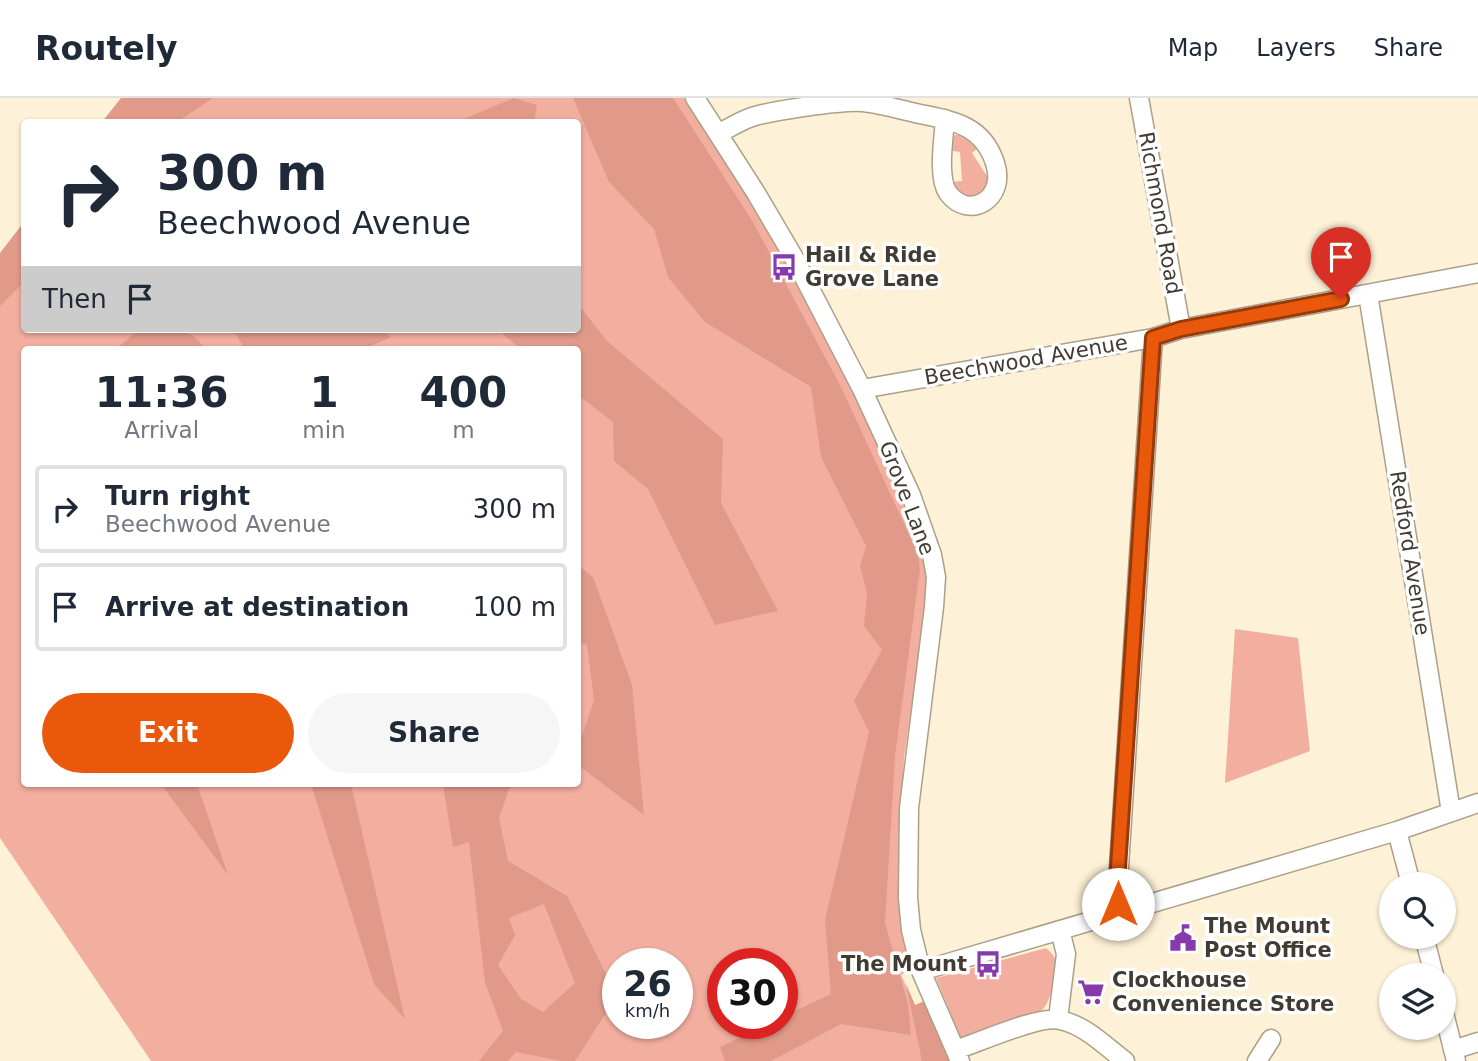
<!DOCTYPE html>
<html lang="en">
<head>
<meta charset="utf-8">
<style>
  :root { --surface:#fff; --page:#f6f6f7; --text:#1f2937; --muted:#747a83; --line:#e0e1e3; --accent:#ea580c }
  body { margin:0; font-family:"DejaVu Sans",sans-serif; background:var(--page); color:var(--text); height:100vh; display:flex; flex-direction:column; font-size:26px; white-space:nowrap }
  * { box-sizing:border-box; margin:0 }
  p { font-size:23px; color:var(--muted) }
  .icon { flex:none; width:38px; height:38px; fill:none; stroke:currentColor; stroke-width:2; stroke-linecap:round; stroke-linejoin:round }
  .map { position:relative; flex:1; overflow:hidden }
  .drawer { position:absolute; left:21px; top:248px; width:560px; height:441px; display:flex; flex-direction:column; background:var(--surface); border-radius:7px; box-shadow:0 2px 5px #0004 }
  .drawer>* { flex:none }
  .guide { position:absolute; left:21px; top:21px; width:560px; height:214px; border-radius:7px; box-shadow:0 2px 5px #0004; background:#fff; color:var(--text); overflow:hidden }
  .tools { position:absolute; left:1379px; top:774px; display:grid; gap:14px }
  .tools a { display:grid; place-items:center; width:77px; height:77px; border-radius:50%; background:var(--surface); box-shadow:0 2px 5px #0004; font-size:35px }
  .speed { position:absolute; left:602px; top:850px; display:flex; gap:14px; font-size:35px; font-weight:700; text-align:center }
  .speed>* { display:grid; place-content:center; width:91px; height:91px; border-radius:50%; background:var(--surface); box-shadow:0 2px 5px #0004; line-height:1 }
  .speed small { font-size:18px; font-weight:400 }
  .speed .limit { border:10px solid #d22; background:#fff; color:#111 }
  .pin { position:absolute; display:grid; place-items:center; width:60px; height:60px; color:#fff; margin:-72px -30px; border-radius:50% 50% 50% 0; rotate:-45deg; box-shadow:0 0 7px #0007 }
  .pin .icon { rotate:45deg }
  .me { position:absolute; width:77px; margin:-38px; rotate:0deg; stroke-linejoin:round; filter:drop-shadow(0 0 5px #0008) }
  .turn { display:flex; align-items:center; gap:24px; height:147px; padding:0 21px; font-size:32px }
  .turn .icon { width:91px; height:91px; stroke-width:2.5 }
  .turn b { display:block; font-size:49px; line-height:60px }
  .then { display:flex; align-items:center; height:66px; padding:0 21px; background:#0003; gap:14px; font-size:26px }
  .eta { display:flex; justify-content:space-evenly; align-items:center; height:119px; text-align:center }
  .eta b { font-size:42px; font-weight:700; line-height:49px }
  .action { display:flex; gap:14px; margin-top:auto; padding:14px 21px }
  .action a { flex:1; height:80px; border-radius:42px; background:var(--accent); color:#fff; font-size:28px; font-weight:700; line-height:80px; text-align:center }
  .action a+a { background:var(--page); color:var(--text) }
  ul { padding:0; list-style:none }
  li { display:flex; align-items:center; gap:21px; height:88px; margin:0 14px 10px; padding:0 7px; border:4px solid var(--line); border-radius:7px }
  li div { flex:1 }
  li b { display:block; font-size:26px }
  li em { font-style:normal }
  header { display:flex; align-items:center; gap:42px; box-sizing:border-box; height:98px; padding:0 35px; background:var(--surface); border-bottom:2px solid var(--line) }
  header strong { font-size:33px }
  nav { display:flex; gap:38px; margin-inline-start:auto; font-size:24px }
  .map>svg:first-child { display:block }
  .green { fill:#f2ae9f; fill-rule:evenodd }
  .forest { fill:#e19989; fill-rule:evenodd }
  .lines { fill:none; stroke-linecap:round; stroke-linejoin:round }
  .minor-casing { stroke:#aca088; stroke-width:21 }
  .minor { stroke:#fff; stroke-width:18 }
  .route-casing { stroke:#983908; stroke-width:18 }
  .route { stroke:#ea580c; stroke-width:12 }
  .labels { text-anchor:middle; stroke-width:7; stroke-linejoin:round; paint-order:stroke }
  .street-label { font-size:21px; fill:#413c32; stroke:#fff }
  .poi-label { font-size:21px; font-weight:bold; fill:#413c32; stroke:#fff; text-anchor:start }
</style>
</head>
<body>
<header>
<strong>Routely</strong>
<nav><a>Map</a><a>Layers</a><a>Share</a></nav>
</header>
<div class="map">
<svg width="1478" height="963" viewBox="0 0 1478 963">
  <rect width="100%" height="100%" fill="#fdf1d7"/>
  <!-- green -->
  <path class="green" d="M126,0H685L766,119L856,295L928,466L927,500L904,660L899,763L903,835L912,871L901,877L940,963H151L0,740V160L24,129V231H578V24H107ZM24,252H578V686H24ZM618,866H677V926H618ZM723,866H782V926H723Z
    M955,37H965L981,47L972,55L987,78L993,77L992,89L974,101L963,99L950,84L962,83L960,54L948,52V46Z
    M1235,531L1298,540L1310,653L1225,685Z
    M1046,850C1056,858 1059,866 1056,879C1053,888 1050,902 1044,910C1033,923 979,935 961,941L936,880Z"/>
  <!-- forest -->
  <path class="forest" d="M121,0H213L177,24H102Z
    M514,0L537,7L534,24H456Z
    M573,0H673L753,124L842,291L918,456L920,471L895,658L885,825L908,906L911,937L841,926L771,963H725L720,949L769,926H782V919L831,896L825,822L869,634L854,603L882,552L864,528L867,495L860,468L866,448L821,359L811,289L705,224L668,179L654,131L609,84Z
    M24,124V184L0,208V155Z
    M578,206L607,243L723,341L721,405L778,513L715,527L648,391L614,363L613,324L578,297V252H522L497,231H578Z
    M139,231C163,231 193,227 205,252H115Z
    M233,231H381L391,239L361,252H245Z
    M578,467L593,479L632,587L644,717L578,667V650L594,602L587,547L578,544Z
    M161,686H197L228,777Z
    M311,686H351L405,921L374,886Z
    M443,686H511L499,720L508,763L567,798L617,898L575,963H561L516,954L508,963H479L503,933L485,884L469,744L453,749ZM544,806L575,885L543,914L521,901L498,867L515,837L509,820Z
    M906,886L915,907L925,903L951,963H922Z"/>
  <g class="lines">
    <defs>
      <path id="minor" d="M695,0L756,95L793,158L862,291L911,397L932,457L936,479L934,509L909,710L908,800L911,832L921,873L960,963
        M1139,0L1181,231
        M718,36C729,30 740,23 752,19C770,13 843,2 863,4C882,6 902,12 920,16C955,23 983,28 995,65C1007,101 969,123 948,95C937,79 944,39 945,21
        M1368,196L1451,714
        M862,291L1153,240L1181,231L1478,175
        M1397,733L1411,786
        M1121,815L1117,800L1153,240
        M1424,838L1434,877
        M921,873L1397,733L1478,705
        M1444,915L1456,963
        M1058,921L1066,856L1060,832
        M955,952C978,945 1039,917 1060,922C1085,927 1105,948 1125,963
        M1453,952L1478,944
        M1257,963L1271,941"/>
    </defs>
    <!-- minor casing -->
    <use href="#minor" class="minor-casing"/>
    <!-- minor -->
    <use href="#minor" class="minor"/>
  </g>
  <g class="lines">
    <defs>
      <path id="route" d="M1118,806L1116,800L1153,240L1181,231L1341,201"/>
    </defs>
    <!-- route casing -->
    <use href="#route" class="route-casing"/>
    <!-- route -->
    <use href="#route" class="route"/>
  </g>
  <!-- icons -->
  <defs>
    <symbol id="bus-bare" viewBox="-9 -9 18 18"><path d="M-5-6H5V4H4V6H2V4H-2V6H-4V4H-5ZM-3.5-4V0h7V-4ZM-3.5 1.2v1.5H-2V1.2ZM2 1.2v1.5H3.5V1.2Z" fill="#863aac" stroke="#fff" stroke-width="2.5" paint-order="stroke"/></symbol>
    <symbol id="civic-bare" viewBox="-9 -9 18 18"><path d="M-.6-6.5H3V-4.5H.6V-3L4-1V1h2V6H-6V1h2V-1L-.6-3ZM-1.2 2.5V6h2.4V2.5Z" fill="#863aac" stroke="#fff" stroke-width="2.5" paint-order="stroke"/></symbol>
    <symbol id="supermarket-bare" viewBox="-9 -9 18 18"><path d="M-6-5.5h2.5l.6 2H6L4.5 2H-2.5L-4.4-4H-6ZM-1.5 3.2a1.3 1.3 0 1 0 .1 0ZM3 3.2a1.3 1.3 0 1 0 .1 0Z" fill="#863aac" stroke="#fff" stroke-width="2.5" paint-order="stroke"/></symbol>
  </defs>
  <g fill-rule="evenodd">
    <use href="#bus-bare" x="765" y="150" width="38" height="38"/>
    <use href="#civic-bare" x="1164" y="821" width="38" height="38"/>
    <use href="#bus-bare" x="969" y="847" width="38" height="38"/>
    <use href="#supermarket-bare" x="1072" y="875" width="38" height="38"/>
  </g>
  <g class="labels">
    <!-- street labels -->
    <g class="street-label">
      <text transform="translate(1160 115) rotate(80)" y="7">Richmond Road</text>
      <text transform="translate(1026 262) rotate(-10)" y="7">Beechwood Avenue</text>
      <text transform="translate(907 400) rotate(69)" y="7">Grove Lane</text>
      <text transform="translate(1410 455) rotate(81)" y="7">Redford Avenue</text>
    </g>
    <!-- poi labels -->
    <g class="poi-label">
      <text x="805" y="164">Hail &amp; Ride<tspan x="805" dy="24">Grove Lane</tspan></text>
      <text x="1204" y="835">The Mount<tspan x="1204" dy="24">Post Office</tspan></text>
      <text x="967" y="873" text-anchor="end">The Mount</text>
      <text x="1112" y="889">Clockhouse<tspan x="1112" dy="24">Convenience Store</tspan></text>
    </g>
  </g>
</svg>
<div class="tools">
<a><svg class="icon" aria-label="search" viewBox="0 0 24 24"><circle cx="10" cy="10" r="6"/><path d="M15 15l6 6"/></svg></a>
<a><svg class="icon" aria-label="layers" viewBox="0 0 24 24"><path d="M12 4l9 5-9 5-9-5zM3 14l9 5 9-5"/></svg></a>
</div>
<div class="speed"><div>26<small>km/h</small></div><div class="limit">30</div></div>
<div class="pin" style="left:1341px;top:201px;background:#d93025"><svg class="icon" aria-label="arrive" viewBox="0 0 24 24"><path d="M6 21V4h12l-3 4 3 4H6"/></svg></div>
<svg class="me" style="left:1118px;top:806px" viewBox="-20 -20 40 40"><circle r="19" fill="#fff"/><path d="M0-13L10 11 0 6-10 11z" fill="#ea580c"/></svg>
<div class="guide">
<div class="turn"><svg class="icon" aria-label="right" viewBox="0 0 24 24"><path d="M7 20v-9h11M14 6l5 5-5 5"/></svg><div><b>300 m</b>Beechwood Avenue</div></div>
<div class="then">Then<svg class="icon" aria-label="arrive" viewBox="0 0 24 24"><path d="M6 21V4h12l-3 4 3 4H6"/></svg></div>
</div>
<section class="drawer">
<div class="eta">
<div><b>11:36</b><p>Arrival</p></div>
<div><b>1</b><p>min</p></div>
<div><b>400</b><p>m</p></div>
</div>
<ul>
<li><svg class="icon" aria-label="right" viewBox="0 0 24 24"><path d="M7 20v-9h11M14 6l5 5-5 5"/></svg><div><b>Turn right</b><p>Beechwood Avenue</p></div><em>300 m</em></li>
<li><svg class="icon" aria-label="arrive" viewBox="0 0 24 24"><path d="M6 21V4h12l-3 4 3 4H6"/></svg><div><b>Arrive at destination</b></div><em>100 m</em></li>
</ul>
<div class="action"><a>Exit</a><a>Share</a></div>
</section>
</div>
</body>
</html>
